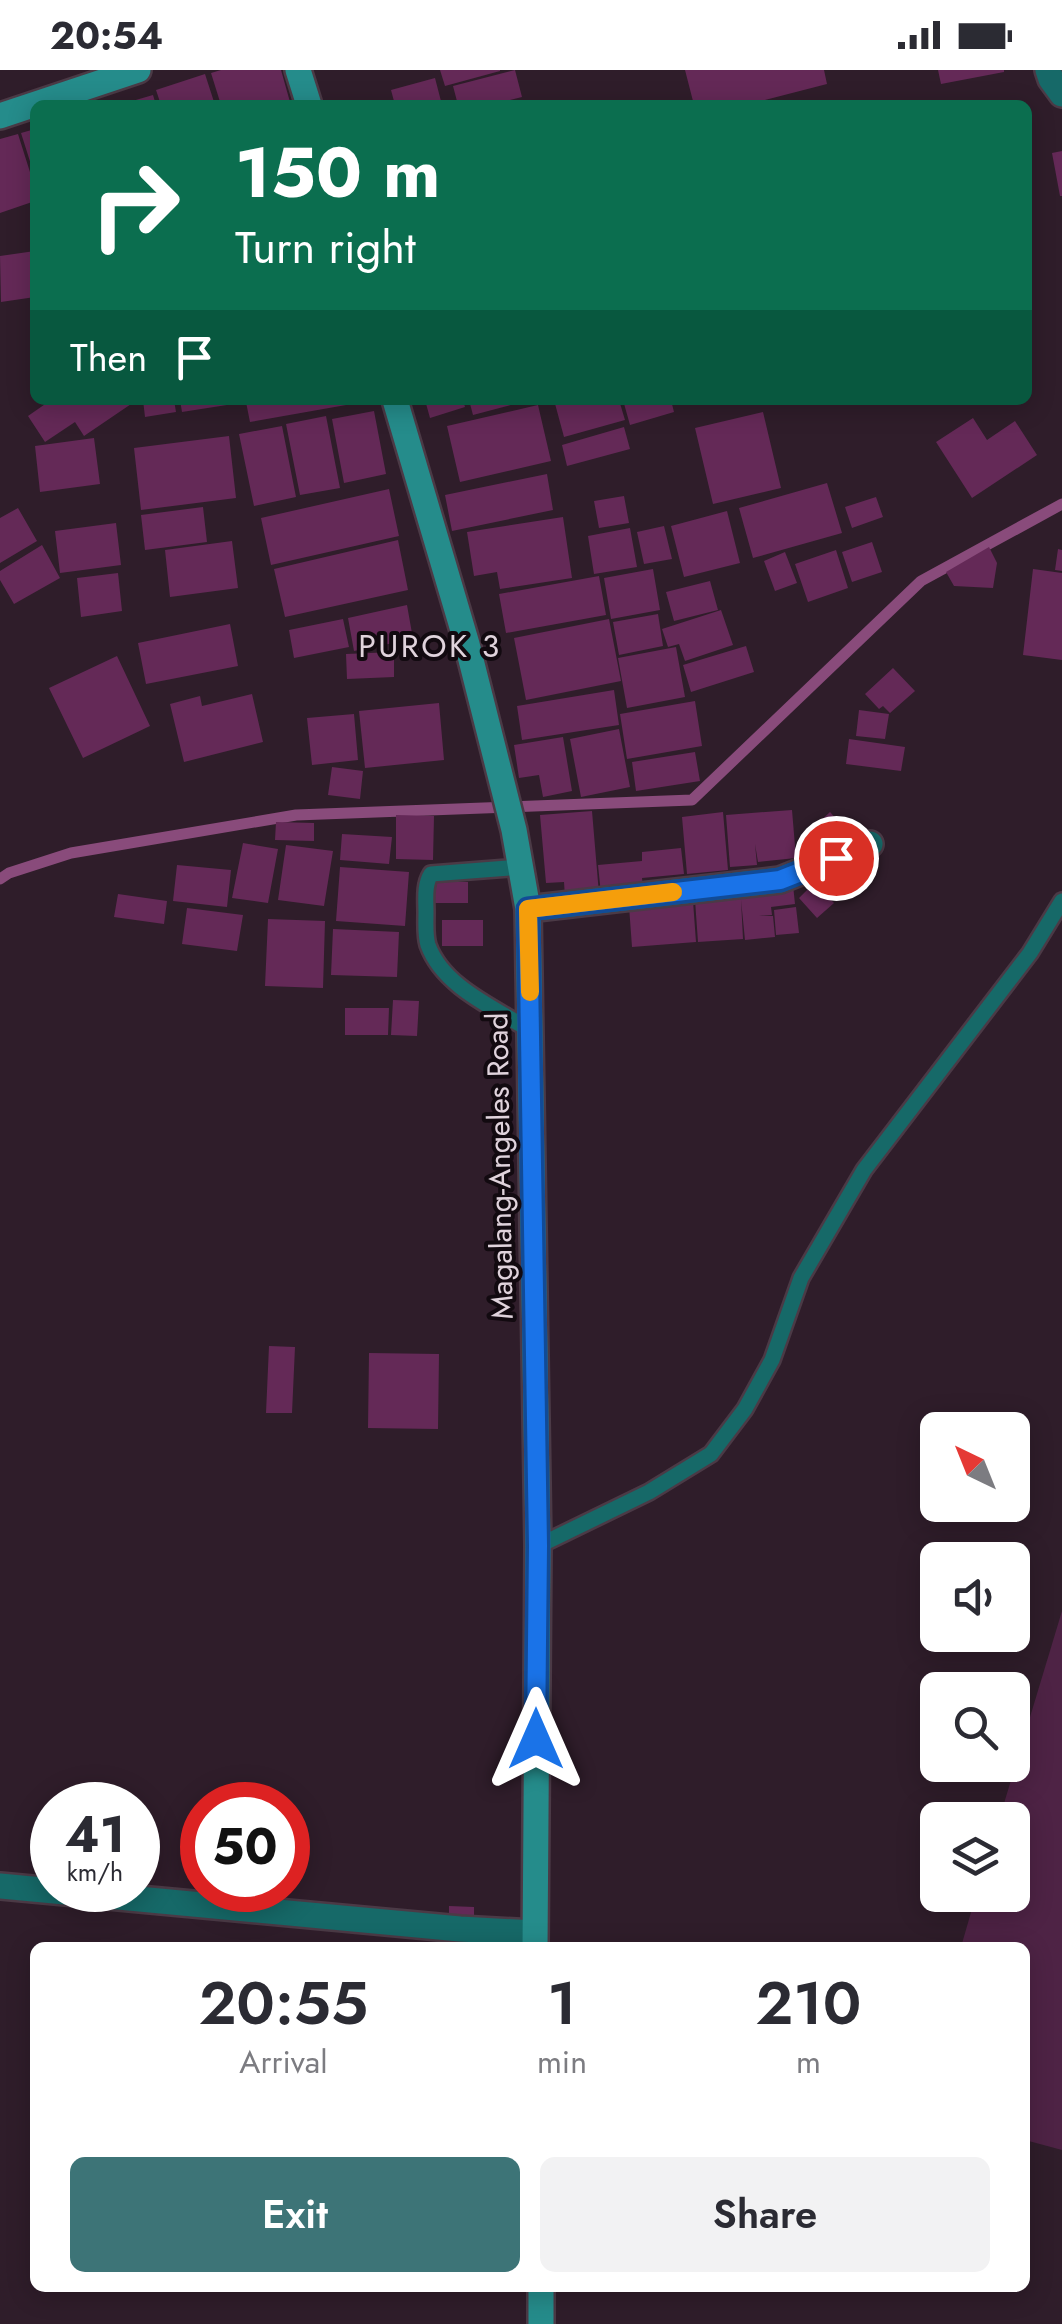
<!DOCTYPE html>
<html lang="en">
<head>
<meta charset="utf-8">
<style>
  :root { --surface:#fff; --page:#f2f2f3; --text:#2b2b33; --muted:#7c7c81; --accent:#3d7477 }
  body { margin:0; font-family:Jost,sans-serif; background:var(--page); color:var(--text); height:100vh; display:flex; flex-direction:column; font-size:38px; white-space:nowrap }
  * { box-sizing:border-box; margin:0 }
  p { font-size:32px; color:var(--muted) }
  .icon { flex:none; width:55px; height:55px; fill:none; stroke:currentColor; stroke-width:2; stroke-linecap:round; stroke-linejoin:round }
  .map { position:relative; flex:1; overflow:hidden }
  .panel { position:absolute; left:30px; top:1872px; width:1000px; height:350px; display:flex; flex-direction:column; background:var(--surface); border-radius:15px; box-shadow:0 5px 25px #0003 }
  .panel>* { flex:none }
  .hud { position:absolute; left:30px; top:30px; width:1002px; height:305px; border-radius:15px; box-shadow:0 5px 25px #0003; background:#0b6e4f; color:#fff; overflow:hidden }
  .needle { width:65px; rotate:317deg }
  .controls { position:absolute; left:920px; top:1342px; display:grid; gap:20px }
  .controls a { display:grid; place-items:center; width:110px; height:110px; border-radius:15px; background:var(--surface); box-shadow:0 5px 25px #0003; font-size:50px }
  .speed { position:absolute; left:30px; top:1712px; display:flex; gap:20px; font-size:50px; font-weight:700; text-align:center }
  .speed>* { display:grid; place-content:center; width:130px; height:130px; border-radius:50%; background:var(--surface); box-shadow:0 5px 25px #0003; line-height:1 }
  .speed small { font-size:25px; font-weight:400 }
  .speed .limit { border:15px solid #d22; background:#fff; color:#111 }
  .pin { position:absolute; display:grid; place-items:center; width:85px; height:85px; color:#fff; margin:-42px; border:5px solid #fff; border-radius:50%; box-shadow:0 2px 10px #0007 }
  .me { position:absolute; width:110px; margin:-55px; rotate:0deg; stroke-linejoin:round; filter:drop-shadow(0 0 8px #0008) }
  .turn { display:flex; align-items:center; gap:35px; height:210px; padding:0 40px; font-size:45px }
  .turn .icon { width:130px; height:130px; stroke-width:2.5 }
  .turn b { display:block; font-size:70px; line-height:85px }
  .then { display:flex; align-items:center; height:95px; padding:0 40px; background:#0003; gap:20px; font-size:38px }
  .eta { display:flex; justify-content:space-evenly; align-items:center; height:170px; text-align:center }
  .eta b { font-size:60px; font-weight:600; line-height:70px }
  .cta { display:flex; gap:20px; margin-top:auto; padding:20px 40px }
  .cta a { flex:1; height:115px; border-radius:15px; background:var(--accent); color:#fff; font-size:40px; font-weight:600; line-height:115px; text-align:center }
  .cta a+a { background:var(--page); color:var(--text) }
  .status { display:flex; justify-content:space-between; align-items:center; height:70px; padding:0 50px; background:var(--surface); direction:ltr }
  .status svg { height:28px; fill:currentColor }
  .map>svg:first-child { display:block }
  .green { fill:#4e2345 }
  .lines { fill:none; stroke-linecap:round; stroke-linejoin:round }
  .stream { stroke:#894b7b; stroke-width:11 }
  .building { fill:#642957 }
  .lane-casing { stroke:#4b3a46; stroke-width:20 }
  .street-casing { stroke:#4b3a46; stroke-width:30 }
  .secondary-casing { stroke:#4b3a46; stroke-width:30 }
  .lane { stroke:#166968; stroke-width:15 }
  .street { stroke:#166968; stroke-width:25 }
  .secondary { stroke:#258c8b; stroke-width:25 }
  .route-casing { stroke:#114b97; stroke-width:25 }
  .route { stroke:#1a73e8; stroke-width:18 }
  .slow { stroke:#f59e0b; stroke-width:18 }
  .labels { text-anchor:middle; stroke-width:8; stroke-linejoin:round; paint-order:stroke }
  .street-label { font-size:30px; fill:#e0d3dc; stroke:#120a10 }
  .neighbourhood-label { font-size:32px; letter-spacing:2.5px; fill:#e0d3dc; stroke:#120a10 }
</style>
</head>
<body>
<div class="status"><b>20:54</b><svg viewBox="0 0 49 12"><path d="M0 12V9h3v3zM5 12V6h3v6zM10 12V3h3v9zM15 12V0h3v12zM26 1h20v11H26zM47 4h2v5h-2z"/></svg></div>
<div class="map">
<svg width="1062" height="2254" viewBox="0 0 1062 2254">
  <rect width="100%" height="100%" fill="#2f1d2a"/>
  <!-- green -->
  <path class="green" d="M1062,1541V2080L1025,2070V1878L961,1877L976,1825H1012V1750H999Z"/>
  <g class="lines">
    <!-- stream -->
    <path class="stream" d="M0,809L9,803L71,783L296,745L692,730L921,511L1062,434"/>
  </g>
  <!-- building -->
  <path class="building" d="M221,0H281L290,32L279,35H221L211,3Z
    M440,0H500V1L445,16Z
    M515,0L522,27L490,35H458L453,16Z
    M685,0H824L827,14L745,35H694Z
    M938,0H1004V2L941,14Z
    M205,4L215,35H161L156,20Z
    M435,8L442,35H395L391,20Z
    M153,25L156,35H122V34Z
    M35,59V104H34L21,63Z
    M18,64L35,118V131L0,143V69Z
    M1062,81V126H1060L1052,83Z
    M35,181V227L1,232L0,186Z
    M51,330H137L84,366L75,352L45,372L28,346Z
    M143,330H174L176,342L145,347Z
    M180,330H363V332L250,352L246,332L182,342Z
    M425,330H463L465,337L430,348Z
    M469,330H517L518,333L473,345Z
    M554,330H619L625,350L564,367Z
    M623,330H671L674,342L630,355Z
    M538,335L551,391L460,412L447,356Z
    M374,341L386,404L344,413L332,349Z
    M763,342L781,418L713,434L695,358Z
    M326,346L340,418L300,425L286,354Z
    M973,348L987,370L1015,351L1037,385L972,428L936,372Z
    M282,356L296,427L254,436L239,364Z
    M624,357L630,379L567,396L562,375Z
    M229,366L236,428L141,440L134,378Z
    M94,368L100,414L40,422L35,376Z
    M547,404L553,440L452,461L445,425Z
    M827,413L842,463L753,488L739,438Z
    M389,419L399,466L271,495L261,448Z
    M624,426L629,453L599,458L594,431Z
    M876,427L883,447L852,458L845,437Z
    M203,437L207,472L145,480L141,445Z
    M18,438L37,471L0,493V448Z
    M727,441L740,493L684,507L671,456Z
    M563,447L572,508L500,519L497,502L474,506L467,462Z
    M116,453L121,495L60,503L55,461Z
    M664,456L672,489L644,494L637,462Z
    M630,458L637,497L594,504L588,466Z
    M398,470L408,520L285,547L274,499Z
    M232,471L238,518L170,527L165,480Z
    M872,472L882,502L852,512L842,482Z
    M42,475L60,508L14,534L0,510V501Z
    M989,477L997,493L993,518L954,516L946,502Z
    M1058,479L1062,480V501L1055,500Z
    M836,480L848,518L808,532L795,494Z
    M785,482L797,513L775,521L764,491Z
    M653,499L660,540L611,549L604,508Z
    M1033,499L1062,503V590L1023,585Z
    M118,503L122,541L81,547L77,508Z
    M599,506L606,545L506,563L499,524Z
    M710,511L718,540L674,551L666,522Z
    M407,535L413,569L354,581L348,548Z
    M721,540L733,575L685,591L679,574L668,577L662,559Z
    M658,544L663,576L619,585L613,552Z
    M343,549L349,577L294,588L289,560Z
    M609,549L621,611L526,630L514,568Z
    M230,554L238,596L146,614L138,573Z
    M746,576L754,602L691,622L683,595Z
    M676,577L685,627L627,638L618,588Z
    M394,582V607L347,609L346,584Z
    M117,586L150,656L83,688L49,618Z
    M893,598L915,621L890,643L883,636L879,639L865,624Z
    M614,620L619,655L522,670L517,636Z
    M252,624L263,672L184,692L170,634L200,626L202,636Z
    M695,631L702,676L627,689L620,644Z
    M439,633L444,690L365,698L359,641Z
    M859,640L889,644L885,669L856,666Z
    M354,644L358,690L312,695L307,648Z
    M619,659L630,717L581,727L570,669Z
    M563,667L572,721L543,727L539,705L519,708L514,675Z
    M849,669L905,677L901,701L846,694Z
    M695,682L700,711L636,721L632,692Z
    M332,697L363,701L360,729L328,725Z
    M792,740L796,788L758,792L755,774L757,795L730,797L726,745Z
    M592,741L599,824L565,827L564,812L546,813L540,745Z
    M723,742L728,800L687,804L682,747Z
    M830,742L848,762L831,778L813,758Z
    M396,745L434,746L433,790L396,789Z
    M276,752L314,753V771L275,770Z
    M342,764L392,767L389,794L340,790Z
    M243,773L278,779L268,833L232,828Z
    M286,775L333,781L324,836L278,830Z
    M681,778L684,804L642,808L643,818L601,824L598,795L642,791V782Z
    M842,792L855,806L831,828L816,812L829,798Z
    M177,795L231,800L227,837L173,831Z
    M340,797L409,802L405,856L336,851Z
    M431,811L468,812V833H431Z
    M814,813L834,833L817,848L799,828Z
    M793,815L795,834L771,837L772,845L759,846H773L775,867L745,870L741,830L743,869L698,872L695,830Z
    M118,824L167,831L164,854L114,847Z
    M693,831L696,872L632,877L629,836Z
    M796,837L799,863L776,865L774,840Z
    M187,838L243,845L237,881L182,874Z
    M268,849L325,851L323,918L265,916Z
    M442,850H483V876H442Z
    M333,859L399,862L397,907L331,905Z
    M393,930L419,931L417,966L391,965Z
    M345,938H389L388,965H345Z
    M269,1276L295,1277L292,1343H266Z
    M369,1283L439,1284L438,1359L368,1358Z
    M449,1836L474,1837V1847L449,1845Z"/>
  <g class="lines">
    <defs>
      <path id="lane" d="M521,797L431,804C424,815 426,830 426,843C426,853 425,865 428,875C443,917 495,938 531,961
        M538,1476L649,1422L711,1384L745,1339L772,1290L801,1208L864,1100L1030,883L1062,831"/>
      <path id="street" d="M1048,0L1051,9L1062,24
        M528,839L780,810L870,774
        M0,1816L460,1859L534,1863"/>
      <path id="secondary" d="M298,0L309,35
        M0,46L138,0
        M395,330L467,574L514,760L528,839L538,1476L535,1878
        M541,2254V2218"/>
    </defs>
    <!-- lane casing -->
    <use href="#lane" class="lane-casing"/>
    <!-- street casing -->
    <use href="#street" class="street-casing"/>
    <!-- secondary casing -->
    <use href="#secondary" class="secondary-casing"/>
    <!-- lane -->
    <use href="#lane" class="lane"/>
    <!-- street -->
    <use href="#street" class="street"/>
    <!-- secondary -->
    <use href="#secondary" class="secondary"/>
  </g>
  <g class="lines">
    <defs>
      <path id="route" d="M536,1669L538,1476L528,839L780,810L836,788"/>
    </defs>
    <!-- route casing -->
    <use href="#route" class="route-casing"/>
    <!-- route -->
    <use href="#route" class="route"/>
    <!-- slow -->
    <path class="slow" d="M530,922L528,839L673,822"/>
  </g>
  <g class="labels">
    <!-- street labels -->
    <g class="street-label">
      <text transform="translate(500 1096) rotate(-91)" y="10">Magalang-Angeles Road</text>
    </g>
    <!-- neighbourhood labels -->
    <g class="neighbourhood-label">
      <text x="430" y="587">PUROK 3</text>
    </g>
  </g>
</svg>
<div class="controls">
<a><svg class="needle" viewBox="-14 -14 28 28"><path d="M0-13l5 13h-10z" fill="#e53935"/><path d="M0 13l5-13h-10z" fill="#7c7c81"/></svg></a>
<a><svg class="icon" aria-label="sound" viewBox="0 0 24 24"><path d="M4 9h4l5-4v14l-5-4H4zM17 9q2 3 0 6"/></svg></a>
<a><svg class="icon" aria-label="search" viewBox="0 0 24 24"><circle cx="10" cy="10" r="6"/><path d="M15 15l6 6"/></svg></a>
<a><svg class="icon" aria-label="layers" viewBox="0 0 24 24"><path d="M12 4l9 5-9 5-9-5zM3 14l9 5 9-5"/></svg></a>
</div>
<div class="speed"><div>41<small>km/h</small></div><div class="limit">50</div></div>
<div class="pin" style="left:836px;top:788px;background:#d93025"><svg class="icon" aria-label="arrive" viewBox="0 0 24 24"><path d="M6 21V4h12l-3 4 3 4H6"/></svg></div>
<svg class="me" style="left:536px;top:1669px" viewBox="-20 -20 40 40"><path d="M0-17L14 15 0 8-14 15z" fill="#1a73e8" stroke="#fff" stroke-width="4"/></svg>
<div class="hud">
<div class="turn"><svg class="icon" aria-label="right" viewBox="0 0 24 24"><path d="M7 20v-9h11M14 6l5 5-5 5"/></svg><div><b>150 m</b>Turn right</div></div>
<div class="then">Then<svg class="icon" aria-label="arrive" viewBox="0 0 24 24"><path d="M6 21V4h12l-3 4 3 4H6"/></svg></div>
</div>
<section class="panel">
<div class="eta">
<div><b>20:55</b><p>Arrival</p></div>
<div><b>1</b><p>min</p></div>
<div><b>210</b><p>m</p></div>
</div>
<div class="cta"><a>Exit</a><a>Share</a></div>
</section>
</div>
</body>
</html>
